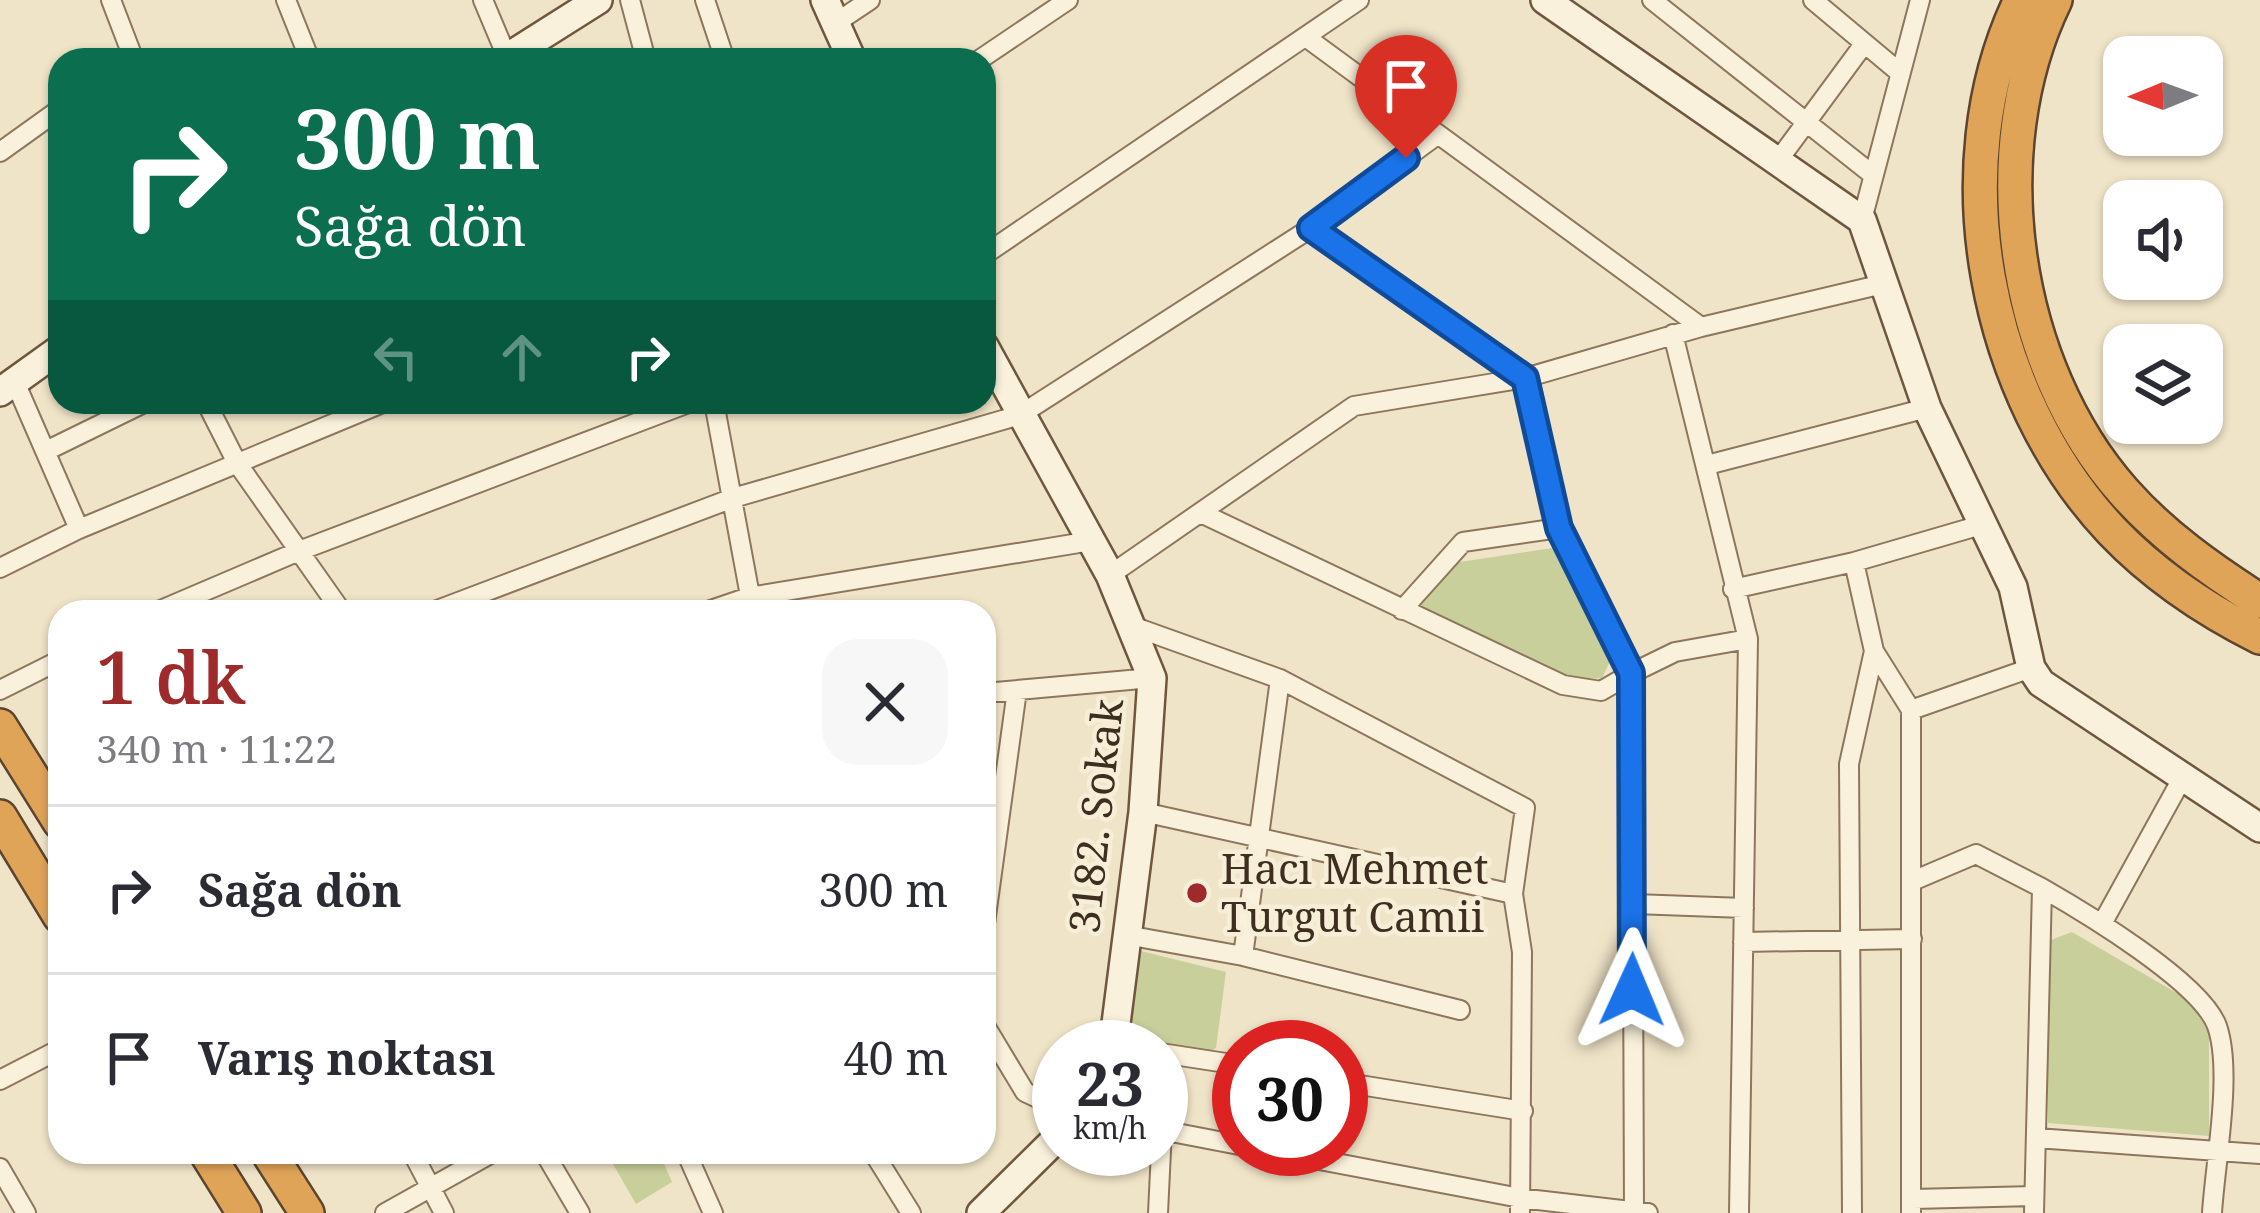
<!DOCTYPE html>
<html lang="tr">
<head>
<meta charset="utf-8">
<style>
  :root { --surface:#fff; --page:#f7f7f7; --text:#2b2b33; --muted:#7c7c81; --line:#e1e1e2; --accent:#9e2a2b }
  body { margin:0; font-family:"Noto Serif",serif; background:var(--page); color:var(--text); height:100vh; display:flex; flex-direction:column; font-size:45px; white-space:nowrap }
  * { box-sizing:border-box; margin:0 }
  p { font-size:39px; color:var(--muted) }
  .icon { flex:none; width:66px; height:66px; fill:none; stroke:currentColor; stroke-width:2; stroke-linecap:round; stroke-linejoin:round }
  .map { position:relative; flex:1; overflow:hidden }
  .panel { position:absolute; left:48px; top:600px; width:948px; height:564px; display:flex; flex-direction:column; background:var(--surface); border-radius:36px; box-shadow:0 3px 9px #0004 }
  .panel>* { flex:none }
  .top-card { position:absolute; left:48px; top:48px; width:948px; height:366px; border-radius:36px; box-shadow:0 3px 9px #0004; background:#0b6e4f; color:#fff; overflow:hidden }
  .needle { width:78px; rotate:269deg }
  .controls { position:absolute; left:2103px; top:36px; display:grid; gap:24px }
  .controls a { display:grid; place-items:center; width:120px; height:120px; border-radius:24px; background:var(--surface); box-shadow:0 3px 9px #0004; font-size:60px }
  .speed { position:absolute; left:1032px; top:1020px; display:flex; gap:24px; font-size:60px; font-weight:700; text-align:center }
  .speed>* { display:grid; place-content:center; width:156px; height:156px; border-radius:50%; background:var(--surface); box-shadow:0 3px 9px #0004; line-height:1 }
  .speed small { font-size:30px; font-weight:400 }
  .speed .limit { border:18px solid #d22; background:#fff; color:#111 }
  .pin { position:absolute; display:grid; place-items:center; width:102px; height:102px; color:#fff; margin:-123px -51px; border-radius:50% 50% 50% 0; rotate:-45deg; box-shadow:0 0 12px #0007 }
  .pin .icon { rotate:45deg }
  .me { position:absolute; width:132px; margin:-66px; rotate:1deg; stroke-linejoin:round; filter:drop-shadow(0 0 9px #0008) }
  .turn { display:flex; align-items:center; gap:42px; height:252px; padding:0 48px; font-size:54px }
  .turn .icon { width:156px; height:156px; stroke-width:2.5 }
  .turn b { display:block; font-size:84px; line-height:102px }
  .lanes { display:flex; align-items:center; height:114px; padding:0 48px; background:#0003; justify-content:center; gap:60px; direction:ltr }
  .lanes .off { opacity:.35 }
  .round { display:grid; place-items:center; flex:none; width:126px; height:126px; border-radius:36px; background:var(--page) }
  .headline { display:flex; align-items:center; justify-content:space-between; height:204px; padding:0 48px }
  h1 { font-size:72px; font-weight:600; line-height:90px; color:var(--accent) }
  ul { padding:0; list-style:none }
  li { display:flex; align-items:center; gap:36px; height:168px; padding:0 48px; border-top:3px solid var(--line) }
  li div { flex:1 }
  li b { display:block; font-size:45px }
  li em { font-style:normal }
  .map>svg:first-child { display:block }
  .green { fill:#c9cf9b }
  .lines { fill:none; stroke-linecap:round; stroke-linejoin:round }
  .street-casing { stroke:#8d765c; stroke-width:22 }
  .secondary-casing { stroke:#6f573f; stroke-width:32 }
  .highway-casing { stroke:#5b4430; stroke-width:38 }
  .street { stroke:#faf1dc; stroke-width:18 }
  .secondary { stroke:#faf1dc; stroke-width:27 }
  .highway { stroke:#e0a458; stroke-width:33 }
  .route-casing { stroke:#114b97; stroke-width:30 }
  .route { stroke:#1a73e8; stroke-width:21 }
  .poi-dot { fill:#9e2a2b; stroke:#f7eed8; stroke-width:4.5 }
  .labels { text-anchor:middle; stroke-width:9; stroke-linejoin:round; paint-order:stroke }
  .street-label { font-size:42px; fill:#3d2e20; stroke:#f7eed8 }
  .poi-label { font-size:42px; fill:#3d2e20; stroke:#f7eed8; text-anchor:start }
</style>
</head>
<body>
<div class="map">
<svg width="2260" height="1213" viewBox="0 0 2260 1213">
  <rect width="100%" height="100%" fill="#f0e4c8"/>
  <!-- green -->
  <path class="green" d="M1559,547L1615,651L1602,678L1567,680L1414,605L1453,563Z
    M2072,932L2187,999L2209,1027V1136L2048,1123V941Z
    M1137,950L1226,972L1216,1048L1207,1054L1126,1036Z
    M606,1152H659L672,1182L636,1204Z"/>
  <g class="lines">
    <defs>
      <path id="street" d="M111,0L134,60
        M286,0L310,60
        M483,0L507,57
        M630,0L646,60
        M705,0L725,60
        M1652,0L1873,175
        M1813,0L1899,72
        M834,24L870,0
        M1307,38L1701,327
        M979,60L1068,0
        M0,152L60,109
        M1777,162L1864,44
        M1862,220L1920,0
        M1311,228L1525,378L1559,528L1632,673L1675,652L1748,639
        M984,255L1359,0
        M1673,334L1748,639L1739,1213
        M15,382L79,529
        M206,402L237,463L342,612
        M714,402L753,612
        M48,450L146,402
        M1707,465L1927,408
        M1201,513L1563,685L1601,691L1632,673L1634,1213
        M0,568L79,529L385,402
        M1110,575L1354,406L1525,378L1701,327L1883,284
        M1733,589L1854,562L1981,525
        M1402,610L1463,542L1559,528
        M156,612L299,551L691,402
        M432,612L733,498L1020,415L1311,228L1437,135
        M705,612L749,597L1091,541
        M1135,627L1280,679L1525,808L1513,894
        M1874,651L1911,710
        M0,690L60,660
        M984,693L1152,678
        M1143,812L1513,894L1522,952L1520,1213
        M1915,880L1976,854L2042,888L2034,1213
        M2042,888C2084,912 2201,982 2217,1026C2233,1072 2215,1163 2212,1213
        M1634,904L1744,908
        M2103,922L2184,775
        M984,931L1017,690
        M1126,935L1243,956L1460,1010
        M1743,942L1912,939
        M1243,956L1280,679
        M984,1024L1025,1092L1059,1108
        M1161,1053L1239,1065
        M0,1080L60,1049
        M1341,1082L1523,1111
        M1161,1130L1239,1145
        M2036,1138L2260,1154
        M1262,1149L1520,1198L1648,1213
        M412,1152L444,1213
        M544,1152L580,1213
        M686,1152L713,1213
        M873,1152L911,1213
        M0,1168L26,1213
        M1913,1199L2034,1196
        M385,1213L494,1152
        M1158,1213L1162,1130
        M1852,1213L1849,764L1874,651L1854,562
        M1911,1213V710L2031,668"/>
      <path id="secondary" d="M825,0L852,60
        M1545,0L1862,220L1927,408L2013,587L2031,668L2041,683L2260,828
        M503,60L598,0
        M984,346L1110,575L1152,678L1143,812L1113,1047
        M0,392L60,349
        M981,1213L1059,1136"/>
      <path id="highway" d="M2021,0C1940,168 1985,396 2112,531C2154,575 2206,610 2260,637
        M2055,0C1981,152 2012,366 2124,492C2163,536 2211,570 2260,601
        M0,726L60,822
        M0,817L60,916
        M206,1152L244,1213
        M268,1152L307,1213"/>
    </defs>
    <!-- street casing -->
    <use href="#street" class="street-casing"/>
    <!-- secondary casing -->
    <use href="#secondary" class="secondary-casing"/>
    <!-- highway casing -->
    <use href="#highway" class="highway-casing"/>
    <!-- street -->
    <use href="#street" class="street"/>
    <!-- secondary -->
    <use href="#secondary" class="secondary"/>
    <!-- highway -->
    <use href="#highway" class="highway"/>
  </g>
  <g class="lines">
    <defs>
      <path id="route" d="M1406,158L1311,228L1525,378L1559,528L1631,673L1632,990"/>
    </defs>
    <!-- route casing -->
    <use href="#route" class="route-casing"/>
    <!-- route -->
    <use href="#route" class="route"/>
  </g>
  <!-- markers -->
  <circle class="poi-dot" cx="1197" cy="893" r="12"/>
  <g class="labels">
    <!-- street labels -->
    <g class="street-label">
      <text transform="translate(1096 816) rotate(-84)" y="15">3182. Sokak</text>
    </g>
    <!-- poi labels -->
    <g class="poi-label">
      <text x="1221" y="884">Hacı Mehmet<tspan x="1221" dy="48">Turgut Camii</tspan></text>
    </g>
  </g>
</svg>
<div class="controls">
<a><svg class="needle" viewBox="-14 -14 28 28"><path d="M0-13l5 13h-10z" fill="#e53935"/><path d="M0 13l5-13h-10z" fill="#7c7c81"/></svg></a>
<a><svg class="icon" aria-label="sound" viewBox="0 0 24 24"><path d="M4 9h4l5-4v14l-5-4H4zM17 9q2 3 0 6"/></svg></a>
<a><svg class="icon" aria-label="layers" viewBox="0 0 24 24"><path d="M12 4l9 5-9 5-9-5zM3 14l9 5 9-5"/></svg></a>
</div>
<div class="speed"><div>23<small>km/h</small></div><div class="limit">30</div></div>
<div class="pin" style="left:1406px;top:158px;background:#d93025"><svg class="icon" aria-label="arrive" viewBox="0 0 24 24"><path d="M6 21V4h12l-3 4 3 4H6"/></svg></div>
<svg class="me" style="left:1632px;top:990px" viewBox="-20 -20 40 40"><path d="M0-17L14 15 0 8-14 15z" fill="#1a73e8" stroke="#fff" stroke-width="4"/></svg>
<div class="top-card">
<div class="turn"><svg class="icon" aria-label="right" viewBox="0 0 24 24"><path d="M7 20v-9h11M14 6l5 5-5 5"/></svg><div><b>300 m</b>Sağa dön</div></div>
<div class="lanes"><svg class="icon off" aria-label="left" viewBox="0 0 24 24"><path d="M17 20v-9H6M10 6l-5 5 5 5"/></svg><svg class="icon off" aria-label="ahead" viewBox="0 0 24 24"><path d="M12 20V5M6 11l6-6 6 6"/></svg><svg class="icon" aria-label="right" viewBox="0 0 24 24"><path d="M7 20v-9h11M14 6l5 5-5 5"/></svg></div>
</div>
<section class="panel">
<div class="headline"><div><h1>1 dk</h1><p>340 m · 11:22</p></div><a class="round"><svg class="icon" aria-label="close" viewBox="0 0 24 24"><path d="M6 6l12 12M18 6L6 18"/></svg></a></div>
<ul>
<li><svg class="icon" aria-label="right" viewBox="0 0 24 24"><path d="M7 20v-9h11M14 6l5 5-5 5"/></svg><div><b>Sağa dön</b></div><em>300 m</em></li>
<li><svg class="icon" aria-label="arrive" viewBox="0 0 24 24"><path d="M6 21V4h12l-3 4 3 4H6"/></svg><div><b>Varış noktası</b></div><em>40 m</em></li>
</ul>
</section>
</div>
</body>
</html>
